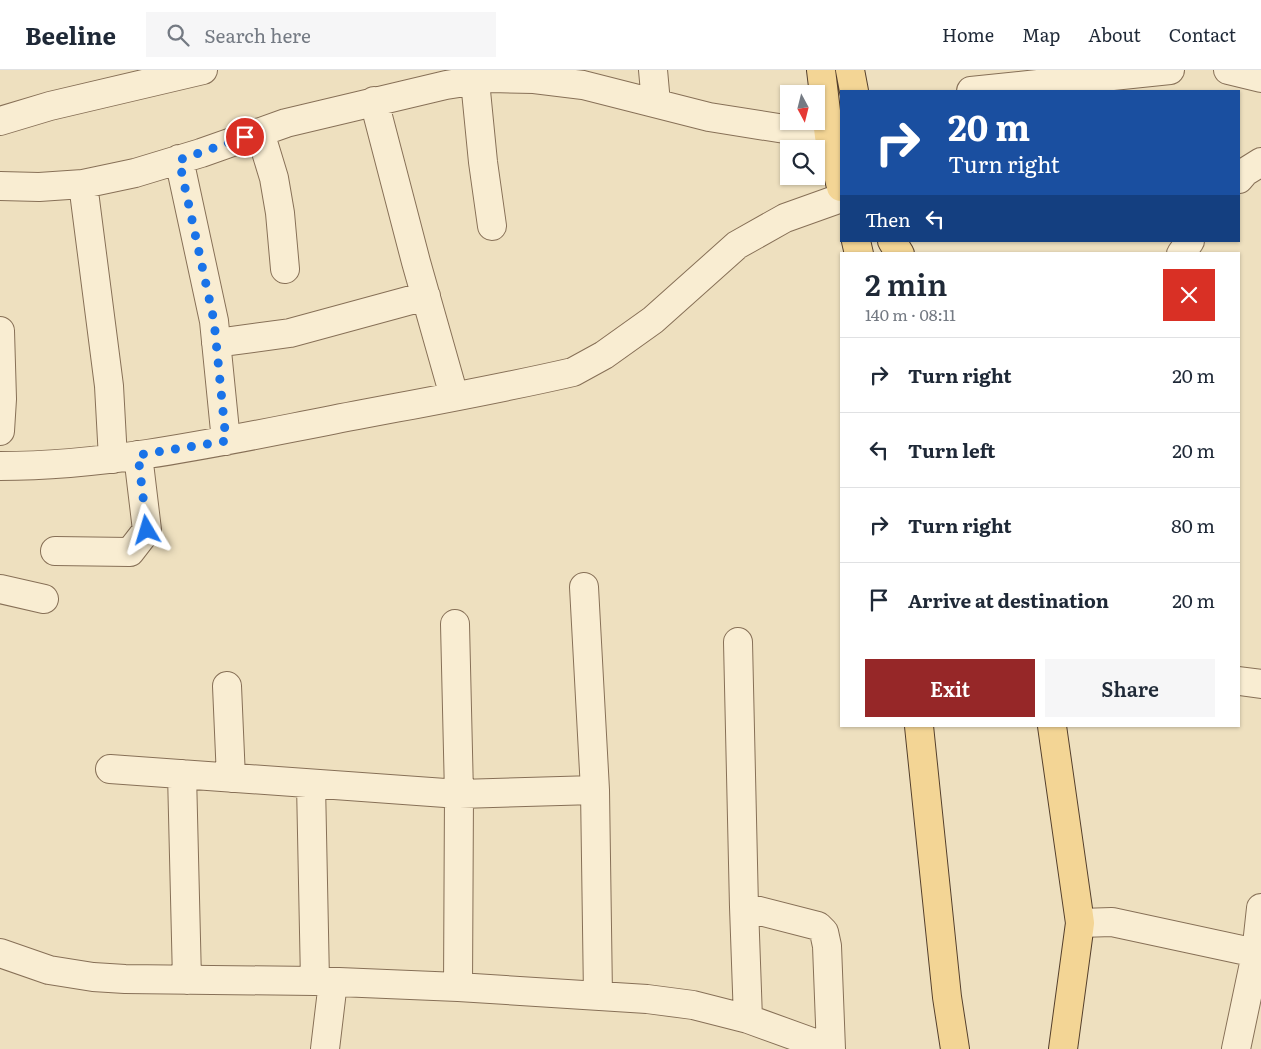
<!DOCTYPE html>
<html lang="en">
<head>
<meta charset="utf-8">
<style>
  :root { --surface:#fff; --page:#f6f6f7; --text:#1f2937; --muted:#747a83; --line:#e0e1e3; --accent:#962728 }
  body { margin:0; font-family:Literata,serif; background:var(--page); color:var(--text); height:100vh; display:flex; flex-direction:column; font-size:19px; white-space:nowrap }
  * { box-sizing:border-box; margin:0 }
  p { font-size:16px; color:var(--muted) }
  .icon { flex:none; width:28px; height:28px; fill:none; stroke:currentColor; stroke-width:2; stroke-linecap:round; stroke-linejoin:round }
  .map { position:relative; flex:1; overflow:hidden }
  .panel { position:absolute; left:840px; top:182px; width:400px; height:475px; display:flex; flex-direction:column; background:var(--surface); border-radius:0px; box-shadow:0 1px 4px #0004 }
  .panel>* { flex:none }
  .top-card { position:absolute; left:840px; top:20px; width:400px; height:152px; border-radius:0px; box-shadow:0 1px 4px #0004; background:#1a4fa0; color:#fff; overflow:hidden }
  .needle { width:32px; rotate:173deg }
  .controls { position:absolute; left:780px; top:15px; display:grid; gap:10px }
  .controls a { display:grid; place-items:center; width:45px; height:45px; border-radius:0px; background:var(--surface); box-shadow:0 1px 4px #0004; font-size:25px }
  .pin { position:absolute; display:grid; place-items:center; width:42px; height:42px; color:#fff; margin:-21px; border:2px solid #fff; border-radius:50%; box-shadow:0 1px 5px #0007 }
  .me { position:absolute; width:55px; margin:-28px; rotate:353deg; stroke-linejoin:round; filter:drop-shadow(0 0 4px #0008) }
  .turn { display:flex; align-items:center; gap:18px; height:105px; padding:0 25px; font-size:22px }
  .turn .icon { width:65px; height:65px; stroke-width:2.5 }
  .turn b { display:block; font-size:35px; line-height:42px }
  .then { display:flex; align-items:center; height:48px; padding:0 25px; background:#0003; gap:10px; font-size:19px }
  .round { display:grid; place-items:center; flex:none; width:52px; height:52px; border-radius:0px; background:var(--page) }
  .headline { display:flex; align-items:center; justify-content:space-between; height:85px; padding:0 25px }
  h1 { font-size:30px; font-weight:600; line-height:38px }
  .button { display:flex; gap:10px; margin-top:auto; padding:10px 25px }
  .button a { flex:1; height:58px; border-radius:0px; background:var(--accent); color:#fff; font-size:20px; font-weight:600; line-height:58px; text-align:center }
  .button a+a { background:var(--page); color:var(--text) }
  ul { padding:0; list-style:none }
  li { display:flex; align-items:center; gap:15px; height:75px; padding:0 25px; border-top:1px solid var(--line) }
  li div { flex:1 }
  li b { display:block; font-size:19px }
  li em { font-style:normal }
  header { display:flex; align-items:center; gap:30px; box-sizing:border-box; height:70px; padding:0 25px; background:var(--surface); border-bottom:1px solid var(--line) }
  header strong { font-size:24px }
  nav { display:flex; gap:28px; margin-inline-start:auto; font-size:18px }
  .search { width:350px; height:45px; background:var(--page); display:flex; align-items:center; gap:12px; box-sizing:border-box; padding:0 18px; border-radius:0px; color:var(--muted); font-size:19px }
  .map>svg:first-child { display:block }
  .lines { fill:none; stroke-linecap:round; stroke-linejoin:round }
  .minor-casing { stroke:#877057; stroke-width:30 }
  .major-casing { stroke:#543f2c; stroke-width:30 }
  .minor { stroke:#f9edd2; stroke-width:28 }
  .major { stroke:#f3d595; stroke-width:28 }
  .route { stroke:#1a73e8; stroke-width:9; stroke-dasharray:0 16.2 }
</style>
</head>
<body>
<header>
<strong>Beeline</strong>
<div class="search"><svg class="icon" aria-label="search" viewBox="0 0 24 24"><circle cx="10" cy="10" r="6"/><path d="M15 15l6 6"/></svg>Search here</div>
<nav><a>Home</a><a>Map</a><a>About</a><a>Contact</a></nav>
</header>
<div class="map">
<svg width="1261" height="979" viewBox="0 0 1261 979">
  <rect width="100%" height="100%" fill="#eee0bf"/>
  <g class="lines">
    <defs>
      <path id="minor" d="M653,0L656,33
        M1228,0L1261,8
        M475,11L483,92L492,156
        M971,21L1170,0
        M374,31L416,192L454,326
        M0,51L50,36L203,0
        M260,62L274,108L280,143L285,199
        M179,89L214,251L226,371
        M1239,109L1245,102L1261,92
        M83,114L109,316L113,389
        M0,116L39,117L83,114L135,103L201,83L286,53L446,15L491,8L534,9L583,15L709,47L829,66
        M1181,184L1190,171
        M0,261L2,329L0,361
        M216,273L290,263L426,226
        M0,396C110,396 219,372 327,351C409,335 491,321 573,302L604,285L653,250L737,175L785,148L841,128
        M55,481L130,482L147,460L138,385
        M584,517L595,720L598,926
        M0,519L44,529
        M455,554L459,724L595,720
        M738,572L744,837
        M1239,611L1261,614
        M227,616L231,708
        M110,699L459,724L458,917
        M182,704L187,910
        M311,714L315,911
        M1080,853L1112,852L1261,884
        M0,883L49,900L93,907L125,909L315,911L458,917L647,929L693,935L748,949L831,979
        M748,949L744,837L818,856L824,862L827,876L831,979
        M325,979L333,912
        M1236,979L1256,884L1261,838"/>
      <path id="major" d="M821,0L829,66L841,117
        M850,0L854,21
        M856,171L859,184
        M892,171L900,184
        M919,656L947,927L955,979
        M1052,656L1080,853L1063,979"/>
    </defs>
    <!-- minor casing -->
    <use href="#minor" class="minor-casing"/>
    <!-- major casing -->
    <use href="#major" class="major-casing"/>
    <!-- minor -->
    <use href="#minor" class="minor"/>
    <!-- major -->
    <use href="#major" class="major"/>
  </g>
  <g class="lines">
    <!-- route -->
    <path class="route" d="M147,460L138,385L226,371L214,251L179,90L245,67"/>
  </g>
</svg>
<div class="controls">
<a><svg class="needle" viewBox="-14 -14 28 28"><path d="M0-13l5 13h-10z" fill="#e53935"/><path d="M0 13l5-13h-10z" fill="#747a83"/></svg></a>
<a><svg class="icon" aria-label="search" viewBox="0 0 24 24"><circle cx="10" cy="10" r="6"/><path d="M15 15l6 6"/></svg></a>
</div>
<div class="pin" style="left:245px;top:67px;background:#d93025"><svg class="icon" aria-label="arrive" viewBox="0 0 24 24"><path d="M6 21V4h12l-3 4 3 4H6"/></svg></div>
<svg class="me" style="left:147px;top:460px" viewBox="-20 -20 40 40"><path d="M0-17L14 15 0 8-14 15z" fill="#1a73e8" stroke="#fff" stroke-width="4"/></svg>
<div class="top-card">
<div class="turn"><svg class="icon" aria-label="right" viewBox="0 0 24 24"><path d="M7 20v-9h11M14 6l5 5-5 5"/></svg><div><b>20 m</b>Turn right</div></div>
<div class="then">Then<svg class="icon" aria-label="left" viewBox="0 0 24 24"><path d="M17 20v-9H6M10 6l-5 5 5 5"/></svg></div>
</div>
<section class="panel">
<div class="headline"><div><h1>2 min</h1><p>140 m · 08:11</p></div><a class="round" style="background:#d93025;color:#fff"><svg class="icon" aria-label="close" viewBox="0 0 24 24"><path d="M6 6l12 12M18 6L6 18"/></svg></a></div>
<ul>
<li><svg class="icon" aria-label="right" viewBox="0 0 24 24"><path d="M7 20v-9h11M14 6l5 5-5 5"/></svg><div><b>Turn right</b></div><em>20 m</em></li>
<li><svg class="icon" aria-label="left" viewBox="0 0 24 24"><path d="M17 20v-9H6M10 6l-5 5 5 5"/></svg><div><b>Turn left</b></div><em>20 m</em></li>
<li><svg class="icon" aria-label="right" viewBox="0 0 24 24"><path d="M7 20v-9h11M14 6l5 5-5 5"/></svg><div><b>Turn right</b></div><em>80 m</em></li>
<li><svg class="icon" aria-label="arrive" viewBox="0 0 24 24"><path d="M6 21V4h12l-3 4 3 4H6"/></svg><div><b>Arrive at destination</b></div><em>20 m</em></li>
</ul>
<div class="button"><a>Exit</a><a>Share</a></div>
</section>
</div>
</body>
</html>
